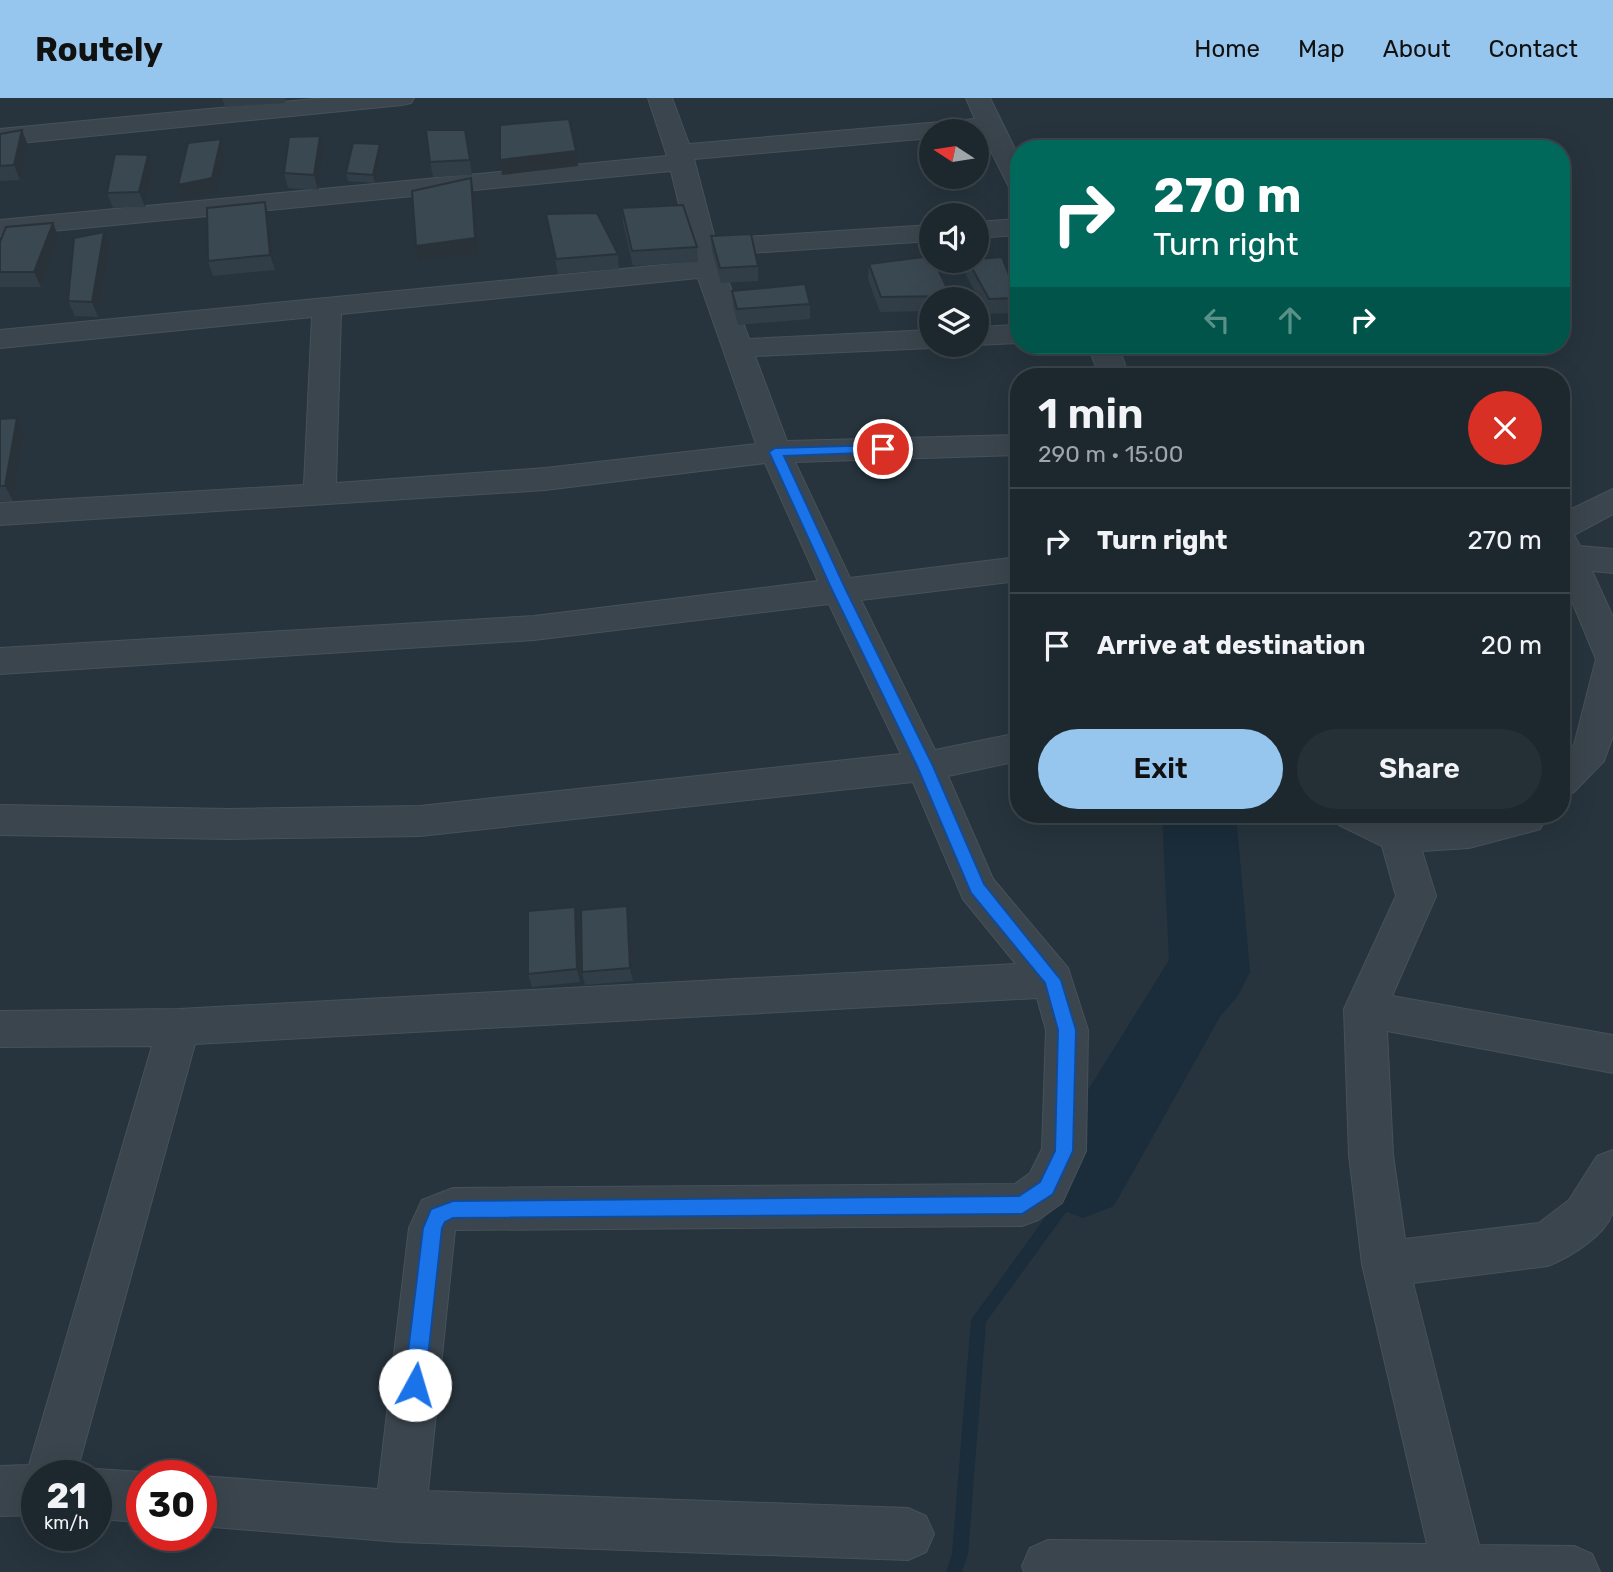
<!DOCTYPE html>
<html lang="en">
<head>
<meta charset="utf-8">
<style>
  :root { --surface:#1d272e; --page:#252f36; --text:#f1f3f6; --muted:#a0a5aa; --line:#3b444a; --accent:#96c5ee }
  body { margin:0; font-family:Rubik,sans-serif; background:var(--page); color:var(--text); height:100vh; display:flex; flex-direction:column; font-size:26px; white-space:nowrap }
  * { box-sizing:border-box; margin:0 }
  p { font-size:23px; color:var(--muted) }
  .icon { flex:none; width:38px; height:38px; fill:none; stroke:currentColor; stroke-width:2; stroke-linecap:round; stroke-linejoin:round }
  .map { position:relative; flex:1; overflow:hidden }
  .side { position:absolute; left:1010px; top:270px; width:560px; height:455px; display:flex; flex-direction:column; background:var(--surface); border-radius:28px; box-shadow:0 7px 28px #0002,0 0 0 2px var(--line) }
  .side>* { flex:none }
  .banner { position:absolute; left:1010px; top:42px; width:560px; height:214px; border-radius:28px; box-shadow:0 7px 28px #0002,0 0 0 2px var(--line); background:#00695c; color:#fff; overflow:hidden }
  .needle { width:46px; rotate:282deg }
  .buttons { position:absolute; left:919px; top:21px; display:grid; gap:14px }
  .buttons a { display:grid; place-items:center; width:70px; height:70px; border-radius:50%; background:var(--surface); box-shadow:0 7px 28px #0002,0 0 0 2px var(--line); font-size:35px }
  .speed { position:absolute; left:21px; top:1362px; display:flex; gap:14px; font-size:35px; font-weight:700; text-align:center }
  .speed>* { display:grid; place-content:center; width:91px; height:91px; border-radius:50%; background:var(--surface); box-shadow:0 7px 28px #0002,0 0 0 2px var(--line); line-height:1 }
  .speed small { font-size:18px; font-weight:400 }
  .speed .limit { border:10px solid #d22; background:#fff; color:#111 }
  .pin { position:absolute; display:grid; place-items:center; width:60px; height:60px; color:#fff; margin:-30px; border:4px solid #fff; border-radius:50%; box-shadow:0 2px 7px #0007 }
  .me { position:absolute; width:77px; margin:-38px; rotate:6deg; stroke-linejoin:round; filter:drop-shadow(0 0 5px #0008) }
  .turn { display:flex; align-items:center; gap:24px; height:147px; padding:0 28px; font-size:32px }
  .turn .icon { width:91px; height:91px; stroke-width:2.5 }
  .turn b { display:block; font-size:49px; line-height:60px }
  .lanes { display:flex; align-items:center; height:66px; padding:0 28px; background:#0003; justify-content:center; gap:35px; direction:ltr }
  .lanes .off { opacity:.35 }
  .round { display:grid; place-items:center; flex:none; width:74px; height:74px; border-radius:37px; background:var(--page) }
  .headline { display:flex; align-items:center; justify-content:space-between; height:119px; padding:0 28px }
  h1 { font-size:42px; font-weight:600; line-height:52px }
  .primary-button { display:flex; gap:14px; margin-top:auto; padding:14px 28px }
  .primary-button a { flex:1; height:80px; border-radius:42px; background:var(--accent); color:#111; font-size:28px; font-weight:600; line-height:80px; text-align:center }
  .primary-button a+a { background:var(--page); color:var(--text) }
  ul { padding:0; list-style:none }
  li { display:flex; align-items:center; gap:21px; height:105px; padding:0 28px; border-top:2px solid var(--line) }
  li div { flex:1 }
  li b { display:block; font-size:26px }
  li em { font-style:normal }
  header { display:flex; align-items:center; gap:42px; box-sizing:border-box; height:98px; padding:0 35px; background:var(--accent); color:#111 }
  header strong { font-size:33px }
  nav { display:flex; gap:38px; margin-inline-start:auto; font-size:24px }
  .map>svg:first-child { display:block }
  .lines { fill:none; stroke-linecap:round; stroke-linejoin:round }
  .stream { fill:#1b2c3a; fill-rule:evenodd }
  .river { fill:#1b2c3a; fill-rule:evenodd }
  .minor-casing { stroke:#475159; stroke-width:2 }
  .minor { fill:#3b454d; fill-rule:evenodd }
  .wall { fill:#323e47 }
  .shaded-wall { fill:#293239 }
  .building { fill:#3a4852; stroke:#293239; stroke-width:2 }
  .route { fill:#1a73e8; stroke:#114b97; stroke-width:2 }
</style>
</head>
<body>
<header>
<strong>Routely</strong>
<nav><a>Home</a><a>Map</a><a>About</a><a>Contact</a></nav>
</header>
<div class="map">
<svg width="1613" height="1474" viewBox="0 0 1613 1474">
  <rect width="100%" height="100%" fill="#27343d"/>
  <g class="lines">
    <!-- stream -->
    <path class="stream" d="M1083,1072L1088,1074L1090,1079L1088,1084L986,1224L968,1456L962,1474H946L952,1456L971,1222L1078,1074Z"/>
    <!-- river -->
    <path class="river" d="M1162,716H1236L1250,874L1238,898L1221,917L1114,1108L1083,1120L1052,1108L1039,1079L1052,1050L1169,862Z"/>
    <defs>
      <path id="minor" d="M325,0H414L411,5L402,7L0,47V31Z
        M648,0H672L689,46L975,21L966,0H990L1018,57V91L1009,89L982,35L976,36V33H931V40L694,61L715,141L931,127V143L719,157L749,241L931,232V247H942L931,250L755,258L787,343L1018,337V357L795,364L850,480L1018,459V483L861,502L935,652L1018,635V663L948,678L993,781L1068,870L1088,932L1086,1053L1062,1105L1038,1122L1022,1128L455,1132L428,1393L908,1410L926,1418L934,1436L926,1454L908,1462L400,1444L201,1428V1378L378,1391L409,1130L422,1102L453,1090L1015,1086L1030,1075L1042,1051L1046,932L1037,900L195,946L76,1377H37V1417L0,1418V1368L29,1367L152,948L0,949V913L179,911L1016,866L963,801L913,684L420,738L230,741L0,737V707L230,711L420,708L901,656L829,506L534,542L0,576V550L534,518L818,483L765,365L545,392L0,427V405L304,387L312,219L0,250V232L693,164L671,73L0,138V122L667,58ZM698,180L756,346L545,370L336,385L341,216Z
        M1018,121V137L976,140V124Z
        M1018,227V245L976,247V229Z
        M1088,247H1118L1129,278H1099Z
        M1613,391V416L1574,437L1580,448L1613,451V475L1592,473L1613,519V638L1604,663L1574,694L1561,699V660L1574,647L1596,561L1561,477V416Z
        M1333,716H1387L1403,723L1469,720L1484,716H1549L1540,731L1526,735L1469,750L1422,753L1436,798L1392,898L1613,937V975L1387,933L1393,1057L1405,1141L1539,1125L1569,1102L1597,1058L1613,1052C1613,1070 1613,1095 1613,1113C1607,1137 1570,1159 1548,1168L1413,1185L1479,1447L1574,1448L1592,1456L1600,1474H1024L1022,1468L1030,1450L1048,1442L1427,1446L1362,1166L1349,1057L1344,911L1396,798L1382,748L1339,727Z
        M96,1371L142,1374L151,1377H142V1424L96,1421V1377H80Z"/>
    </defs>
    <!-- minor casing -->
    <use href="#minor" class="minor-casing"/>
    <!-- minor -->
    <use href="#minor" class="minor"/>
  </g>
  <!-- wall -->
  <path class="wall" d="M222,0H286L285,5L225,9Z
    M465,32L472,77L433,79L430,64Z
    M0,36L28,47L20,82L0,83Z
    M324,53L318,92L288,90L284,75Z
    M382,54L375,85L348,83L346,75Z
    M148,57L153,71L145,109L113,110L107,95Z
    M622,110L697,149L698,164L633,168L623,125Z
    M546,116L618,156L619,171L558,176Z
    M269,119L275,172L213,178L208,163Z
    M53,125L59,140L41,189H0V144Z
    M711,138L758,168V183L721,185L712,153Z
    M110,149L98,219L75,218L68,203Z
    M967,163H976L1018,200L1016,215L987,216L966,177Z
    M869,166L951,198V201H931V213L880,214L868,181Z
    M732,193L810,206V221L738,227L733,208Z
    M0,321L24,335L13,403H0Z
    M575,809L578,822L580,884L532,889L528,876Z
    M629,821L633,883L585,887L582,874Z"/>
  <!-- shaded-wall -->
  <path class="shaded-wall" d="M22,32L28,47L20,82L14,67Z
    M320,38L324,53L318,92L314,77Z
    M221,41L225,56L217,95L183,102L178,87Z
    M380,46L382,54L375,85L373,77Z
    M576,53L578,68L502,77L500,62Z
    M148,57L153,71L145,109L139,94Z
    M471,80L474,95L478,155L419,163L416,148Z
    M265,104L269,119L275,172L270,157Z
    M53,125L59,140L41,189L34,174Z
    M104,134L110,149L98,219L92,204Z
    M17,320L24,335L13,403L5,388Z
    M627,808L629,821L633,883L630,870Z
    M575,809L578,822L580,884L577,871Z"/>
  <!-- building -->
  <path class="building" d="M569,21L576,53L500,62V27Z
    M22,32L14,67L0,68V36Z
    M426,32H465L470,62L430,64Z
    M320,38L314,77L284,75L289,39Z
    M221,41L212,80L178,87L188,45Z
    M353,45L380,46L373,77L346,75Z
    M115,56L148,57L139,94L107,95Z
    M471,80L475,140L416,148L412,93Z
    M265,104L270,157L208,163L207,110Z
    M683,107L697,149L632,153L622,110Z
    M597,115L618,156L556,161L546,116Z
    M53,125L34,174H0V144L6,129Z
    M104,134L92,204L68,203L74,140Z
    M751,136L758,168L720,170L711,138Z
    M931,158V163H934L951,198L881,199L869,166Z
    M1002,159L1018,200L989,201L968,163H976V161Z
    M805,186L810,206L737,211L732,193Z
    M17,320L5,388H0V321Z
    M627,808L630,870L582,874L581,812Z
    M575,809L577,871L528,876V813Z"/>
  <!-- route -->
  <path class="route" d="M883,347L890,351L888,354L784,358L846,492L933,668L984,786L1061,882L1076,932L1073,1053L1053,1096L1022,1116L453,1120L445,1124L442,1130L425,1287L422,1294L415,1297L407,1294L404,1287L423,1130L431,1111L453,1103L1019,1098L1040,1084L1055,1053L1058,932L1045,885L971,795L917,668L832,492L769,354L775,350Z"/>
</svg>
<div class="buttons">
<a><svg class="needle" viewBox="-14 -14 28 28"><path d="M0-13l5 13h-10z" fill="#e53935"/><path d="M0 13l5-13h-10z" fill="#a0a5aa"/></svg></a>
<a><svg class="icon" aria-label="sound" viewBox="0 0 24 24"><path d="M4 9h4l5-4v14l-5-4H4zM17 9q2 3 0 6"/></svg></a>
<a><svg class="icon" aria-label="layers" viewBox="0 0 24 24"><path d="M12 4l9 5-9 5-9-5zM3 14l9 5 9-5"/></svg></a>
</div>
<div class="speed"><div>21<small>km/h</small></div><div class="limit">30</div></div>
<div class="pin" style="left:883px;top:351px;background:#d93025"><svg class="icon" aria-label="arrive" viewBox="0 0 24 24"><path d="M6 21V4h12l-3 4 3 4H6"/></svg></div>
<svg class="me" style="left:415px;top:1287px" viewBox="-20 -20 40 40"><circle r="19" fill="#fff"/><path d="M0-13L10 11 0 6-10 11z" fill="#1a73e8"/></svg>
<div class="banner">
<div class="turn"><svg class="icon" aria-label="right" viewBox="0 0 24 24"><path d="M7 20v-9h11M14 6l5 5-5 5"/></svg><div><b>270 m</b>Turn right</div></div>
<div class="lanes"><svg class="icon off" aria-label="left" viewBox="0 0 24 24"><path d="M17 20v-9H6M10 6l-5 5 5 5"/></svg><svg class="icon off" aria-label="ahead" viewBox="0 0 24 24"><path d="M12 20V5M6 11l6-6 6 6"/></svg><svg class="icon" aria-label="right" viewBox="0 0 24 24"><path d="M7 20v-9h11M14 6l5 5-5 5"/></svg></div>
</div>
<section class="side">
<div class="headline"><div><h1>1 min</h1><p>290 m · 15:00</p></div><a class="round" style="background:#d93025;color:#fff"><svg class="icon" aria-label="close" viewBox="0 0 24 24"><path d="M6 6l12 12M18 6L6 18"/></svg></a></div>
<ul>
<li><svg class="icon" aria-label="right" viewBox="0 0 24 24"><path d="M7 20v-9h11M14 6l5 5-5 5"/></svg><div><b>Turn right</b></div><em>270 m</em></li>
<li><svg class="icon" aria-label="arrive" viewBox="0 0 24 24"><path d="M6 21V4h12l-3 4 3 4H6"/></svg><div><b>Arrive at destination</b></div><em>20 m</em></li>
</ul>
<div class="primary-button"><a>Exit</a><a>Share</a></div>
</section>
</div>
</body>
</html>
